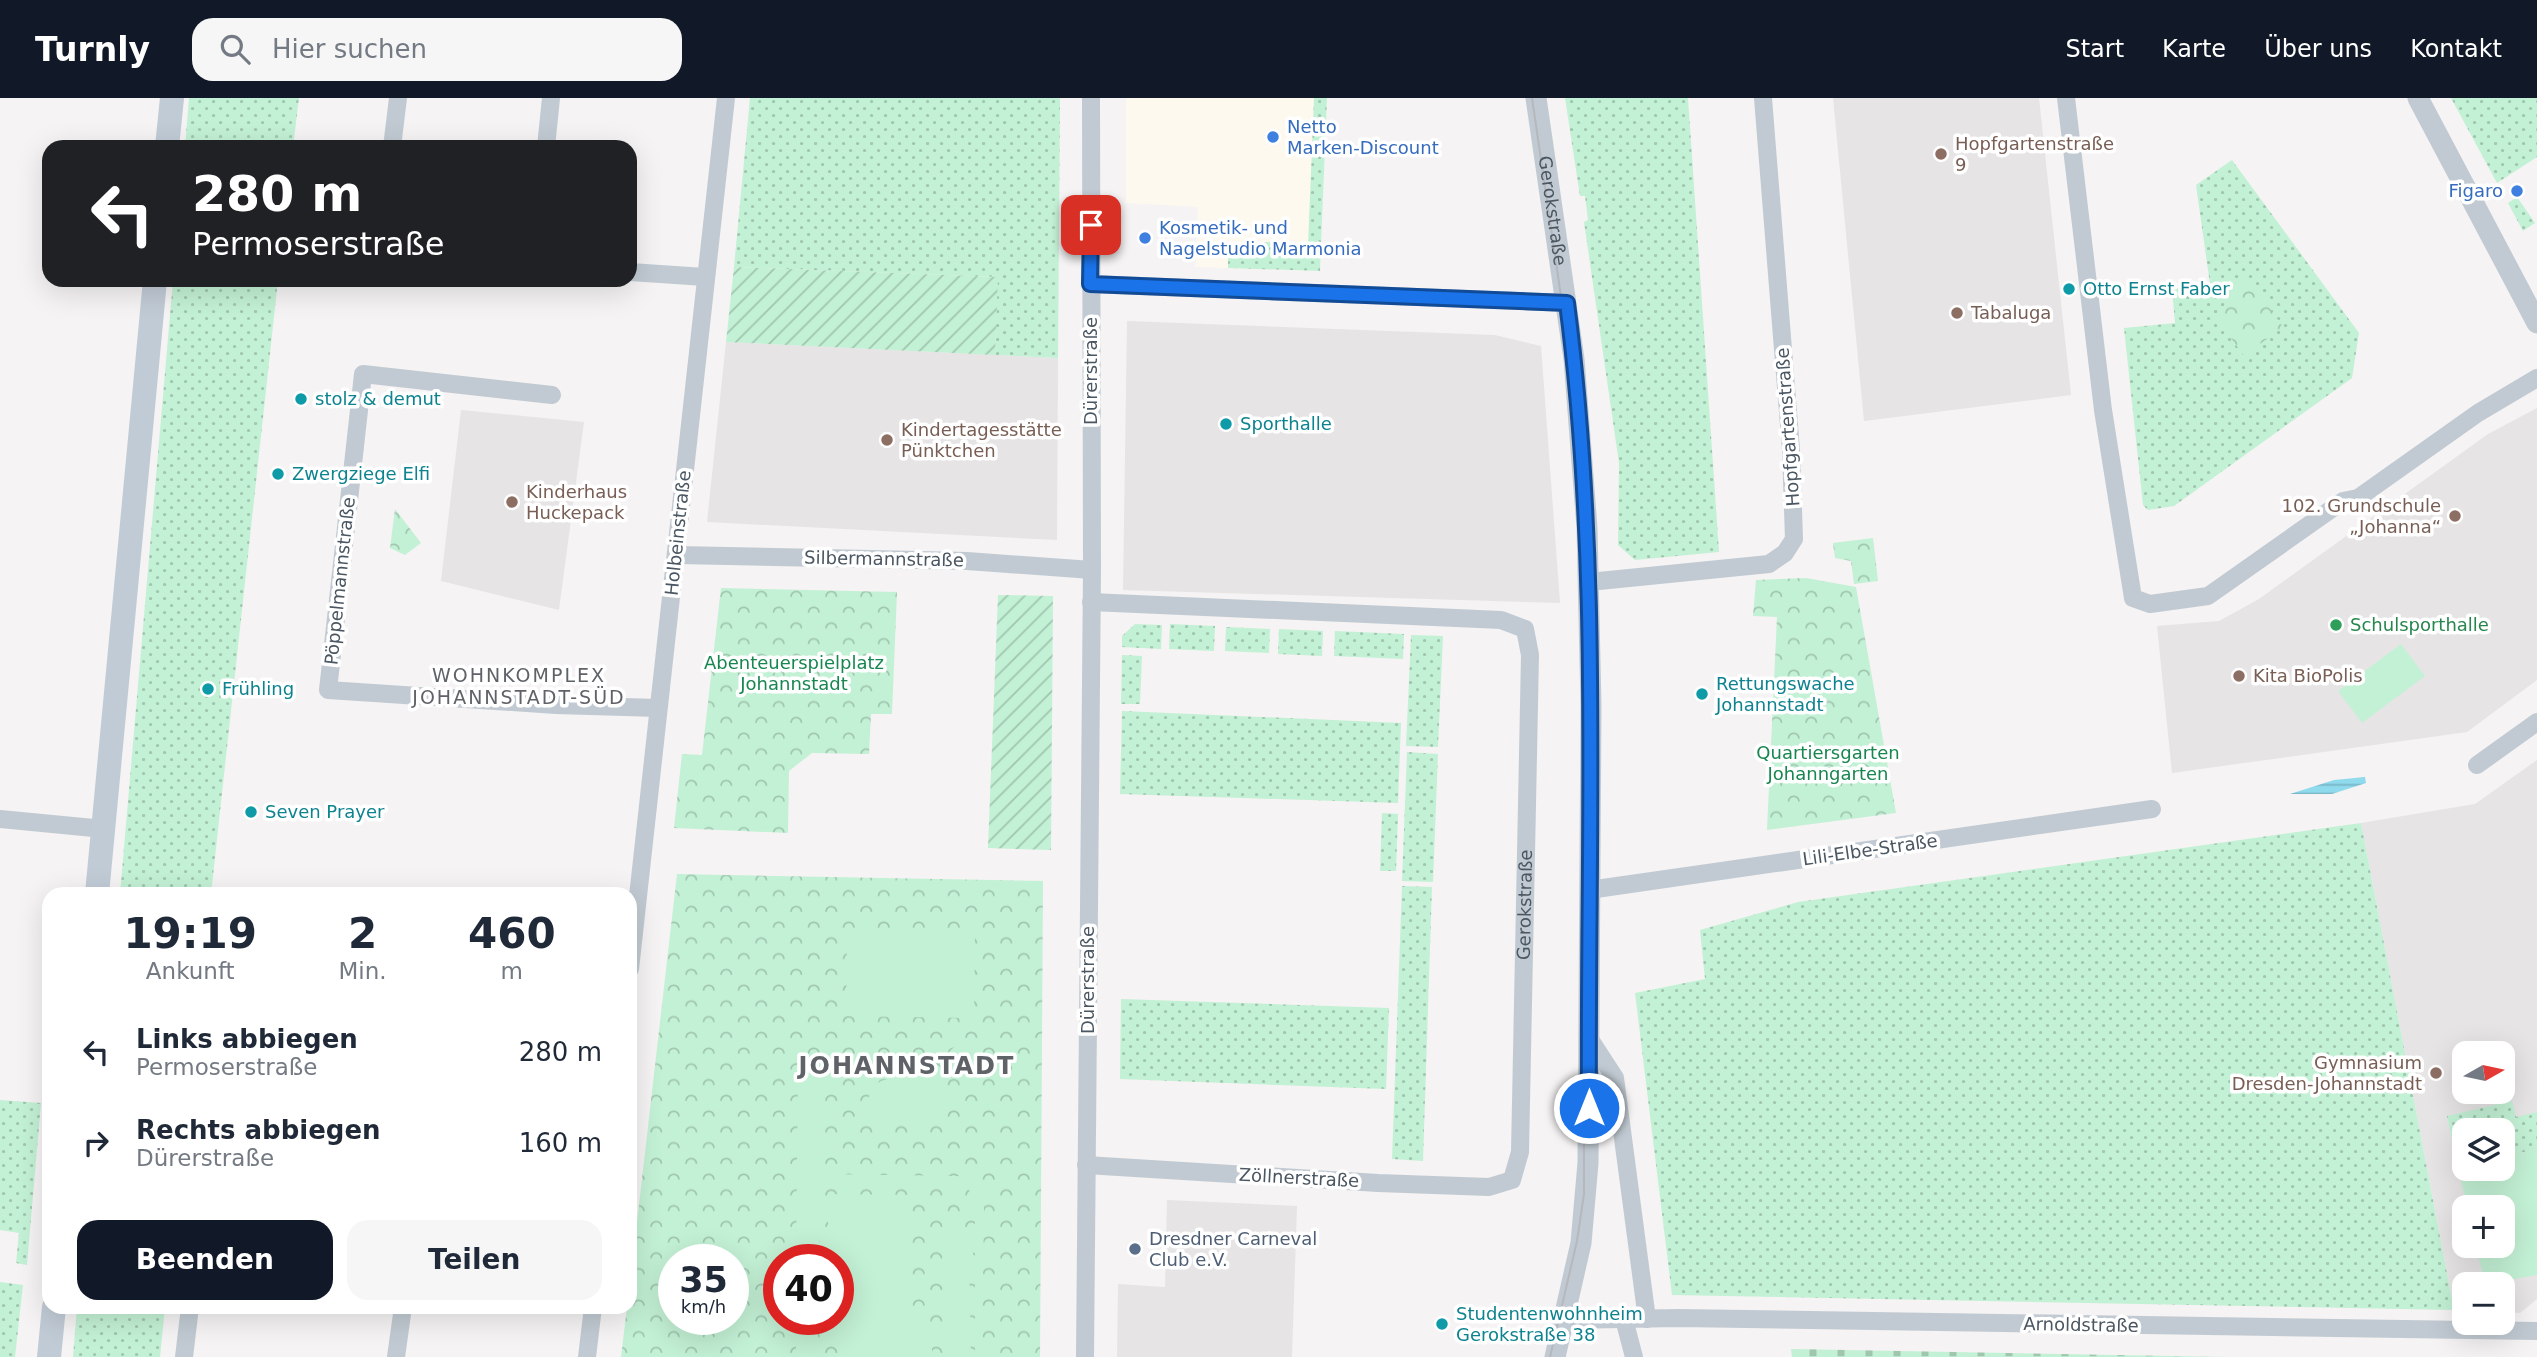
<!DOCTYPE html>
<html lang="de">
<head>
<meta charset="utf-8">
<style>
  :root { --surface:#fff; --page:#f6f6f7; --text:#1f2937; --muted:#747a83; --accent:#111827 }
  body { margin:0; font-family:"DejaVu Sans",sans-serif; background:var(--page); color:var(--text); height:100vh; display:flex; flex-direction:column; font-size:26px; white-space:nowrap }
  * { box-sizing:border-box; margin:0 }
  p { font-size:23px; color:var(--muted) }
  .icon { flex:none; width:38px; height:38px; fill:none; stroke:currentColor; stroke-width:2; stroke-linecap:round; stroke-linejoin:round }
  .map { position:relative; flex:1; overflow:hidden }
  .drawer { position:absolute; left:42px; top:789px; width:595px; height:427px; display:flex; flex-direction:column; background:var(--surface); border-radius:21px; box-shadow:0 7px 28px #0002 }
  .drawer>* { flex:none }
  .guide { position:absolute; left:42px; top:42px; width:595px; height:147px; border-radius:21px; box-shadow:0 7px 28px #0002; background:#202124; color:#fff; overflow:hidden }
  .needle { width:46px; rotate:81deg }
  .fabs { position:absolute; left:2452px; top:943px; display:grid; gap:14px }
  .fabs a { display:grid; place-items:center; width:63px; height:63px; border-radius:14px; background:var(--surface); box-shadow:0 7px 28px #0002; font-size:35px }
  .speed { position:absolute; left:658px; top:1146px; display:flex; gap:14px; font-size:35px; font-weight:700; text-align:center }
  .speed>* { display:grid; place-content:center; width:91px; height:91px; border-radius:50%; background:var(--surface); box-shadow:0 7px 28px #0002; line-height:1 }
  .speed small { font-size:18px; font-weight:400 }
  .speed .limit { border:10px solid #d22; background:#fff; color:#111 }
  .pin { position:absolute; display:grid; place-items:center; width:60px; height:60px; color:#fff; margin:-30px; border-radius:14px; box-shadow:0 4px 10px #0006 }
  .me { position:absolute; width:77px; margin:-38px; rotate:0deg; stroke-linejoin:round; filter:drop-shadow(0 0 5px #0008) }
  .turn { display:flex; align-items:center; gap:24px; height:147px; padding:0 35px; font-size:32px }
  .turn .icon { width:91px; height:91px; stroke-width:2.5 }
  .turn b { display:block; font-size:49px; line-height:60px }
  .eta { display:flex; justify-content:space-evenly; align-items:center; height:119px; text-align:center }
  .eta b { font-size:42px; font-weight:600; line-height:49px }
  .cta { display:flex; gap:14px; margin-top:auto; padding:14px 35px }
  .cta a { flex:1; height:80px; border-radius:21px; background:var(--accent); color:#fff; font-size:28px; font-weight:600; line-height:80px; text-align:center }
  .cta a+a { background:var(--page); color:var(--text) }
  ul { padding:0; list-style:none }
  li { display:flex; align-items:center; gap:21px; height:91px; padding:0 35px }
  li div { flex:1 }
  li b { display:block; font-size:26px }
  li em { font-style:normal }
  header { display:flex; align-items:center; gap:42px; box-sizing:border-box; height:98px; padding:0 35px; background:var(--accent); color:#fff }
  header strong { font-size:33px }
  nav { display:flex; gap:38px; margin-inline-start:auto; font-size:24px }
  .search { width:490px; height:63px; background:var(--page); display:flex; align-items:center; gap:18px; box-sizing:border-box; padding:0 24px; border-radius:21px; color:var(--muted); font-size:26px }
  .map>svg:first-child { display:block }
  .commercial { fill:#fdf9ef }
  .education { fill:#e6e4e5; fill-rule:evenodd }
  .grass { fill:url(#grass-dots) }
  .forest { fill:url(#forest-crowns); fill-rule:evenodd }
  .cemetery { fill:url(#cemetery-stones) }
  .garden { fill:url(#garden-furrows) }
  .pitch { fill:#c3f1d5 }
  .water { fill:url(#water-rules) }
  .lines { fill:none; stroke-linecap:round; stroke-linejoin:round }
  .minor { stroke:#c1cad2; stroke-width:18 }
  .tertiary { stroke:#c1cad2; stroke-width:21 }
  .secondary { stroke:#c1cbd6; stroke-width:24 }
  .tram { stroke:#b5b8bd; stroke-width:2 }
  .route-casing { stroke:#114b97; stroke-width:18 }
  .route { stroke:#1a73e8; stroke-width:12 }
  .shop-dot { fill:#3f7fe0; stroke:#fff; stroke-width:2.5 }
  .education-dot { fill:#8d6e63; stroke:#fff; stroke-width:2.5 }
  .culture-dot { fill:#0f9aa8; stroke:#fff; stroke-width:2.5 }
  .leisure-dot { fill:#2e9e5b; stroke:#fff; stroke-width:2.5 }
  .service-dot { fill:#5c6f8a; stroke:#fff; stroke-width:2.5 }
  .labels { text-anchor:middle; stroke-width:7; stroke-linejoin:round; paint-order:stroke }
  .shop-label { font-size:18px; fill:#366cbe; stroke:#fff; text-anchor:start }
  .education-label { font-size:18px; fill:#785e54; stroke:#fff; text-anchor:start }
  .street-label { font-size:18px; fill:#4a5661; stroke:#fff }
  .culture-label { font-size:18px; fill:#0d838f; stroke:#fff; text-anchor:start }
  .leisure-label { font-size:18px; fill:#27864d; stroke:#fff; text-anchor:start }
  .park-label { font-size:18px; fill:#17864f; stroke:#fff }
  .service-label { font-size:18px; fill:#4e5e75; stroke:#fff; text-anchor:start }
  .neighbourhood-label { font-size:19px; letter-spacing:2px; fill:#5f6368; stroke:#fff }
  .district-label { font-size:24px; font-weight:bold; letter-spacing:2px; fill:#5f6368; stroke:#fff }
</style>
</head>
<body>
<header>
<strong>Turnly</strong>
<div class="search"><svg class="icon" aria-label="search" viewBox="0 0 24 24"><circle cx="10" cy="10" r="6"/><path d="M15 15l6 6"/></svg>Hier suchen</div>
<nav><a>Start</a><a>Karte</a><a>Über uns</a><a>Kontakt</a></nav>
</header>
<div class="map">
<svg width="2537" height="1259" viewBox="0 0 2537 1259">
  <defs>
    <pattern id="grass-dots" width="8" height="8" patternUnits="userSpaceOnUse" patternTransform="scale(1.75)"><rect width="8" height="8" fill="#c3f1d5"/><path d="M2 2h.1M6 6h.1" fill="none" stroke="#a0c6b0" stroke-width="1.8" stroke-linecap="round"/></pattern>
    <pattern id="forest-crowns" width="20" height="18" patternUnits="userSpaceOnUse" patternTransform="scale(1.75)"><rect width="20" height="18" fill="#c3f1d5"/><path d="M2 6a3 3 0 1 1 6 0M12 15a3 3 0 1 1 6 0" fill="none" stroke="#a0c6b0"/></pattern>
    <pattern id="cemetery-stones" width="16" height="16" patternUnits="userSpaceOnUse" patternTransform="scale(1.75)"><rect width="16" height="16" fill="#c3f1d5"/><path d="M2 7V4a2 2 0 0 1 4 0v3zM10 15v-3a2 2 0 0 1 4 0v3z" fill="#a0c6b0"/></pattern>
    <pattern id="garden-furrows" width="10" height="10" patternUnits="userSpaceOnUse" patternTransform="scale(1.75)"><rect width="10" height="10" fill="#c3f1d5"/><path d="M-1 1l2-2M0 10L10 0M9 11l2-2" fill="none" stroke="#a0c6b0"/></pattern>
    <pattern id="water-rules" width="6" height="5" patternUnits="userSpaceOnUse" patternTransform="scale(1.75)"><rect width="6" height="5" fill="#90daee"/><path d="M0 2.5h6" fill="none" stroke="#78b4c4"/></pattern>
  </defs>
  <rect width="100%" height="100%" fill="#f5f3f3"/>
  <!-- commercial -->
  <path class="commercial" d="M1126,0H1327L1320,173L1195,169L1198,109L1126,105Z"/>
  <!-- education -->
  <path class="education" d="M1833,0H2039L2071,297L1864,323Z
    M1127,223L1495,237L1541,248L1560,505L1123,492Z
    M726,244L1058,260L1057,442L707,424Z
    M2537,310V582L2467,634L2172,675L2157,528L2219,523L2259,501L2488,336Z
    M461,312L584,324L559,512L441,483Z
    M2537,662V1201L2520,1215L2503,1214L2502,1186H2464V1212H2454L2361,725L2475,706ZM2464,956H2502V994H2464ZM2464,1032H2502V1071H2464ZM2464,1110H2502V1148H2464Z
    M1167,1102L1297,1108L1292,1259H1117L1118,1186L1165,1189Z"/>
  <!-- grass -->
  <path class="grass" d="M189,0H299L293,49H185Z
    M750,0H1060L1058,260L995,257L997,179L734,169Z
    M1314,0H1327L1320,173L1228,170V156C1248,136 1282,147 1308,147Z
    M1565,0H1688L1719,454L1635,462L1618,447L1619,365L1584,124L1588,122L1585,98H1580Z
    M2451,0H2537V59L2497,85Z
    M2232,62L2359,235L2352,280L2174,408L2148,412L2143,407L2124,230L2175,225L2172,191L2210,186L2196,87Z
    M2517,99L2535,125L2523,133L2508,105Z
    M173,182H278L211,796H120Z
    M1135,526L1162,527L1161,551L1122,549V538Z
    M1170,526L1215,528L1214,553L1169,551Z
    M1226,529L1270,531L1269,555L1225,553Z
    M1279,531L1323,533L1322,558L1278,556Z
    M1335,533L1404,536L1403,561L1334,558Z
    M1411,537L1443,538L1438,649L1406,648Z
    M1122,557L1142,558L1140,606H1121Z
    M1122,613L1401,625L1398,705L1120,696Z
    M1407,654L1438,656L1433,784L1402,783Z
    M1382,715L1398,716L1396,773H1380Z
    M2361,725L2454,1212L1672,1197L1635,895L1705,881L1700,832L1798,804Z
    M1402,788L1432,789L1423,1063L1392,1061Z
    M1121,901L1389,910L1386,991L1120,981Z
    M0,1002L41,1005L27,1167L16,1165L19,1135L0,1132Z
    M2512,1003L2516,1019L2537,1014V1051L2503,1059L2502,1032H2464V1068L2458,1069L2447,1018Z
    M0,1184L23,1187L15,1259H0Z
    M77,1209H165L160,1259H73Z"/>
  <!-- forest -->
  <path class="forest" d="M2248,180L2283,229L2244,258L2215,218L2230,207L2224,198Z
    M395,411L421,445L405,457L390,450Z
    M1873,440L1878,483L1854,486L1851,463L1835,460L1833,445Z
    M1806,480L1856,489L1896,715L1767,732L1777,519L1753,518L1756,482Z
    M721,490L897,494L892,616H871L869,656L812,655L789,673L788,735L674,730L682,656L702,657Z
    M677,776L1043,783L1040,1259H621L627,1209H630V1185ZM674,1162H733V1222H674ZM779,1162H838V1222H779Z"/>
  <!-- cemetery -->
  <path class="cemetery" d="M1791,1251L2227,1259H1792Z"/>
  <!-- garden -->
  <path class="garden" d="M734,169L998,179L995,257L726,244Z
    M998,497L1053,498L1051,752L988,750Z"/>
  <!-- pitch -->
  <path class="pitch" d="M2401,546L2425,578L2362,625L2338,593Z
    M847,834L975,835L974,920L846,918Z
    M947 962a15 15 0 1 1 30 0a15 15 0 1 1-30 0Z
    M798,972H820L821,1076L958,1078C974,1084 979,1092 984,1108L982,1259H975V1108L969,1092L961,1087L832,1086L821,1097L819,1162H796Z
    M922,979L933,981L946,991L942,1019C928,1026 892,1030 878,1021C863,1011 867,987 884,982C896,979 910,980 922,979Z
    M2537,1051V1177L2485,1186L2476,1148H2502V1110L2467,1109L2458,1069L2502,1071L2503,1059Z
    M828,1096L910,1097V1223L932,1224V1259H839V1224H829L838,1222V1162H828Z
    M944,1134H973V1160L969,1161L971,1259H945Z
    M796,1222H818L817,1259H796Z"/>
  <!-- water -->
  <path class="water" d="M2365,679L2366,685L2332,696H2290L2334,682Z"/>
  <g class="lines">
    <!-- minor -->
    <g class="minor">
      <path d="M2066,0L2103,312L2133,500L2150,506L2208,498L2343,403L2358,400L2478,315L2537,280"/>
      <path d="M392,49L398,0"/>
      <path d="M546,49L551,0"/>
      <path d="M630,174L705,179"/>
      <path d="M1090,186L1567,205"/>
      <path d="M552,297L363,276L328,592L556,607L658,610"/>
      <path d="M677,457L967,463L1092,472"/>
      <path d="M1589,484L1769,466L1785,455L1794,441L1791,352L1763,0"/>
      <path d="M2477,667L2537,624"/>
      <path d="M0,721L104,731"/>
      <path d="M1589,792L2152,711"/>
      <path d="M630,871L726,0"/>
      <path d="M1589,940L1615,980L1647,1221"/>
      <path id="s1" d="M1086,1067L1378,1085L1489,1089L1512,1082L1520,1054L1530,557L1525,531L1501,522L1091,504"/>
      <path d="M1624,1221L1634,1259"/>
      <path d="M1563,1222L1679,1220L2537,1233"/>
      <path d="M184,1259L190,1209"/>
      <path d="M396,1259L403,1209"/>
      <path d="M587,1259L593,1209"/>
      <path d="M1085,1259L1092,472L1091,0"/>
    </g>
    <!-- tertiary -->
    <g class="tertiary">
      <path id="s2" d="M1536,0L1574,261L1587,430L1591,608L1588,1065L1581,1145L1555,1259"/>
      <path d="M2418,0L2537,225"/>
    </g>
    <!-- secondary -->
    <path class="secondary" d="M167,49L172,0
      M97,796L155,182
      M49,1259L54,1209"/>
    <!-- tram -->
    <path class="tram" d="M1532,0L1570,260L1583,429L1584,1096L1577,1143L1550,1259"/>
  </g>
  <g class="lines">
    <defs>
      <path id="route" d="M1091,127L1090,186L1567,205C1602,472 1587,742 1589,1010"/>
    </defs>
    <!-- route casing -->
    <use href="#route" class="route-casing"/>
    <!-- route -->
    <use href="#route" class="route"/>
  </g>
  <!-- markers -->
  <g class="shop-dot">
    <circle cx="1273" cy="39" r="7"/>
    <circle cx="2517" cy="93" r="7"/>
    <circle cx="1145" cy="140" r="7"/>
  </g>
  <g class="education-dot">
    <circle cx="1941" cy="56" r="7"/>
    <circle cx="1957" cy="215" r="7"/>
    <circle cx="887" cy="342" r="7"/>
    <circle cx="512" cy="404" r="7"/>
    <circle cx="2455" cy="418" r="7"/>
    <circle cx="2239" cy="578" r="7"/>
    <circle cx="2436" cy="975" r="7"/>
  </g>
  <g class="culture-dot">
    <circle cx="2069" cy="191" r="7"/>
    <circle cx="301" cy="301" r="7"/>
    <circle cx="1226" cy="326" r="7"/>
    <circle cx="278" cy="376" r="7"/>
    <circle cx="208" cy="591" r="7"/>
    <circle cx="1702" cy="596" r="7"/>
    <circle cx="251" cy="714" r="7"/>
    <circle cx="1442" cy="1226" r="7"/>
  </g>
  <circle class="leisure-dot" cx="2336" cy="527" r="7"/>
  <circle class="service-dot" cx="1135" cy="1151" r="7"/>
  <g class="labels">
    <!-- shop labels -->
    <g class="shop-label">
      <text x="1287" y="35">Netto<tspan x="1287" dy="21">Marken-Discount</tspan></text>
      <text x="2503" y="99" text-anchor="end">Figaro</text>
      <text x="1159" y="136">Kosmetik- und<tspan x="1159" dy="21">Nagelstudio Marmonia</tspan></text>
    </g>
    <!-- education labels -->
    <g class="education-label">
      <text x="1955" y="52">Hopfgartenstraße<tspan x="1955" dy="21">9</tspan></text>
      <text x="1971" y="221">Tabaluga</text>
      <text x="901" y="338">Kindertagesstätte<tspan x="901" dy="21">Pünktchen</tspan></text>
      <text x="526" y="400">Kinderhaus<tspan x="526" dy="21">Huckepack</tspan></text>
      <text x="2441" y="414" text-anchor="end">102. Grundschule<tspan x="2441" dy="21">„Johanna“</tspan></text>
      <text x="2253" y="584">Kita BioPolis</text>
      <text x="2422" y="971" text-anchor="end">Gymnasium<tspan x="2422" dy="21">Dresden-Johannstadt</tspan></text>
    </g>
    <!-- street labels -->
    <g class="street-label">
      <text dy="6" stroke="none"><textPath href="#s2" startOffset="114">Gerokstraße</textPath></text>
      <text transform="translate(1091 273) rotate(-90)" y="6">Dürerstraße</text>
      <text transform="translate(1788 329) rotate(-94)" y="6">Hopfgartenstraße</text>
      <text transform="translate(678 435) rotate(-84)" y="6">Holbeinstraße</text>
      <text transform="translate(884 461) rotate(1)" y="6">Silbermannstraße</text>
      <text transform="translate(340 483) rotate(-84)" y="6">Pöppelmannstraße</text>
      <text transform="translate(1870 752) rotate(-8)" y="6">Lili-Elbe-Straße</text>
      <text dy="6" stroke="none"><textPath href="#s1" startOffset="704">Gerokstraße</textPath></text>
      <text transform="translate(1088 882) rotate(-90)" y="6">Dürerstraße</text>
      <text transform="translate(1299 1080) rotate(3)" y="6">Zöllnerstraße</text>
      <text transform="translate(2081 1227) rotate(1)" y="6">Arnoldstraße</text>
    </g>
    <!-- culture labels -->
    <g class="culture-label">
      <text x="2083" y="197">Otto Ernst Faber</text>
      <text x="315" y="307">stolz &amp; demut</text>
      <text x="1240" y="332">Sporthalle</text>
      <text x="292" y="382">Zwergziege Elfi</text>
      <text x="1716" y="592">Rettungswache<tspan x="1716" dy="21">Johannstadt</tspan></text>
      <text x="222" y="597">Frühling</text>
      <text x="265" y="720">Seven Prayer</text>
      <text x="1456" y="1222">Studentenwohnheim<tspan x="1456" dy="21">Gerokstraße 38</tspan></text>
    </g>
    <!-- leisure labels -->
    <g class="leisure-label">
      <text x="2350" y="533">Schulsporthalle</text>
    </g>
    <!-- park labels -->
    <g class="park-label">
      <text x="794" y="571">Abenteuerspielplatz<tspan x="794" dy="21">Johannstadt</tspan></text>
      <text x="1828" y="661">Quartiersgarten<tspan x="1828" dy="21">Johanngarten</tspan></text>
    </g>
    <!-- service labels -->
    <g class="service-label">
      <text x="1149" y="1147">Dresdner Carneval<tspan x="1149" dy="21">Club e.V.</tspan></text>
    </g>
    <!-- neighbourhood labels -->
    <g class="neighbourhood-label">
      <text x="519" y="584">WOHNKOMPLEX<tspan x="519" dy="22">JOHANNSTADT-SÜD</tspan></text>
    </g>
    <!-- district labels -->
    <g class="district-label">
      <text x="907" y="976">JOHANNSTADT</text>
    </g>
  </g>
</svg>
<div class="fabs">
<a><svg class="needle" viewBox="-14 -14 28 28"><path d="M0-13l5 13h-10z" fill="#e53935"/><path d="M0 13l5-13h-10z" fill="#747a83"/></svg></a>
<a><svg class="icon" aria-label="layers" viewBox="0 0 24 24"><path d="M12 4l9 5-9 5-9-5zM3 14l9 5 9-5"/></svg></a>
<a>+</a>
<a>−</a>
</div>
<div class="speed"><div>35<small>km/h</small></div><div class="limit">40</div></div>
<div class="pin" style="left:1091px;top:127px;background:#d93025"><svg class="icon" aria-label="arrive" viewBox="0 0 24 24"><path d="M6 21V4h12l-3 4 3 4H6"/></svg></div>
<svg class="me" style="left:1589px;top:1010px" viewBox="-20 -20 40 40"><circle r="17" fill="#1a73e8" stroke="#fff" stroke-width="3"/><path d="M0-11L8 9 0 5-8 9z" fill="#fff"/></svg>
<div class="guide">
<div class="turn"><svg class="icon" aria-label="left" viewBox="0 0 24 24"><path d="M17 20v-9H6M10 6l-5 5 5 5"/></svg><div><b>280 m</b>Permoserstraße</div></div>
</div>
<section class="drawer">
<div class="eta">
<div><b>19:19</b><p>Ankunft</p></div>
<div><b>2</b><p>Min.</p></div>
<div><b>460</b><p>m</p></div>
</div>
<ul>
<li><svg class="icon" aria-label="left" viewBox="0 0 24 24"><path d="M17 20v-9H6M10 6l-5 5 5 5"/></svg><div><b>Links abbiegen</b><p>Permoserstraße</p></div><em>280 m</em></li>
<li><svg class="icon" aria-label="right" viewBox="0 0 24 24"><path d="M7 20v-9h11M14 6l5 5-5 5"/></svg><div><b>Rechts abbiegen</b><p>Dürerstraße</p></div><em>160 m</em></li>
</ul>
<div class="cta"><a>Beenden</a><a>Teilen</a></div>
</section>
</div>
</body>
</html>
